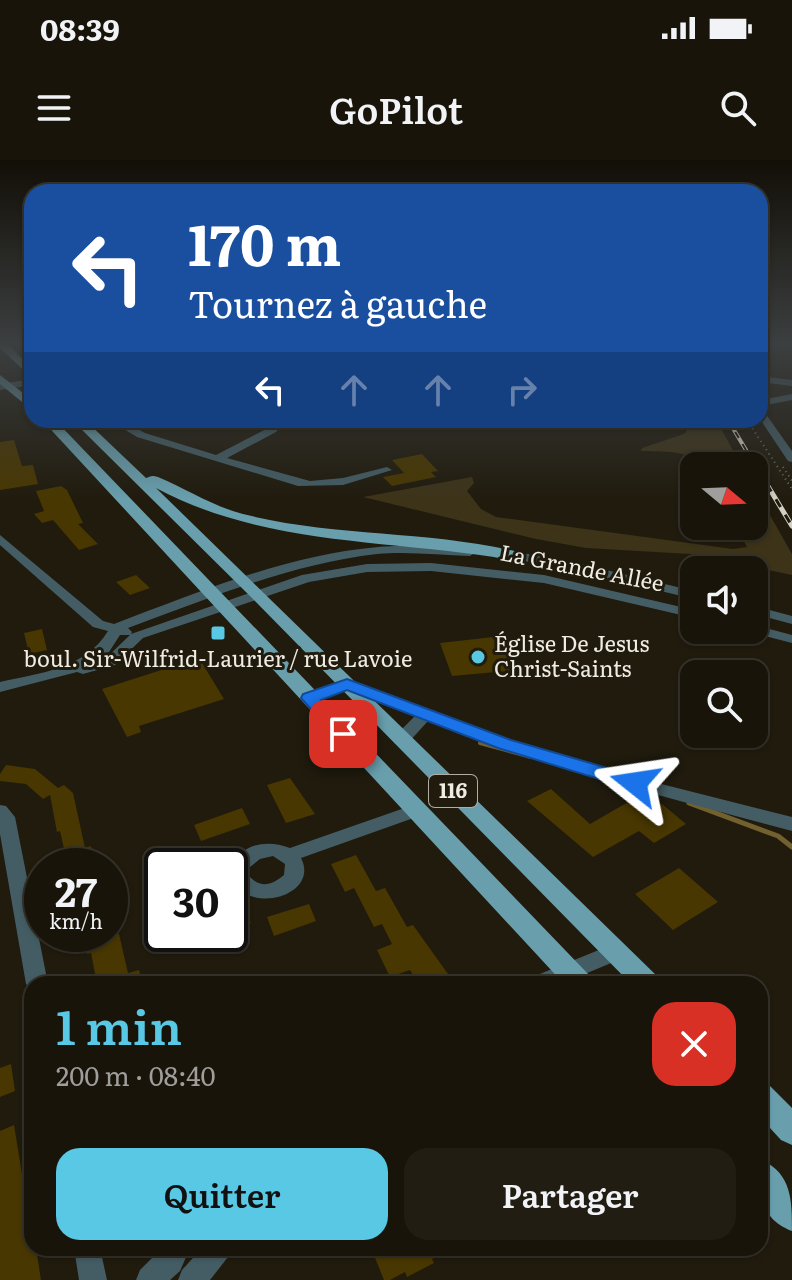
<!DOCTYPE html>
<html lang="fr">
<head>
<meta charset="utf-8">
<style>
  :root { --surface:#18140a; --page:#211d13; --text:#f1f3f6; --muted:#9f9e9c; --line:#36332b; --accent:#58c8e4 }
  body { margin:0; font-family:Literata,serif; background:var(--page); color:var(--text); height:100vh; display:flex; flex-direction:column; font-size:30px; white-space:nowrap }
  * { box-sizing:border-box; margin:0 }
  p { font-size:26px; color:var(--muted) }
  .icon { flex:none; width:44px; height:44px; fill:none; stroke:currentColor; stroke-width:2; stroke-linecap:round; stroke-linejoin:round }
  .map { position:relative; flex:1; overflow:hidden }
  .side { position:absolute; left:24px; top:816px; width:744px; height:280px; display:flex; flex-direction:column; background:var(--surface); border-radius:24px; box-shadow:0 2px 6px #0004,0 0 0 2px var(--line) }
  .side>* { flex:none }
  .guide { position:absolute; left:24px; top:24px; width:744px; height:244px; border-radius:24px; box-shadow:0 2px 6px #0004,0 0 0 2px var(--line); background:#1a4fa0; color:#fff; overflow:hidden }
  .needle { width:52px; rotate:109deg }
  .buttons { position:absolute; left:680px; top:292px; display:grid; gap:16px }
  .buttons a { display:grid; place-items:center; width:88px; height:88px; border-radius:16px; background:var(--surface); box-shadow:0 2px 6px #0004,0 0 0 2px var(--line); font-size:40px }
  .speed { position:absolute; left:24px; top:688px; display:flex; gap:16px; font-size:40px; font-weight:700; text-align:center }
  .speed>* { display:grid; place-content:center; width:104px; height:104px; border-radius:50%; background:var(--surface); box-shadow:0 2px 6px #0004,0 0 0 2px var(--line); line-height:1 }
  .speed small { font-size:20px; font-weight:400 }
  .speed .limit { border:4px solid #111; border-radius:12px; background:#fff; color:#111 }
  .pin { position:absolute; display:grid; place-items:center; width:68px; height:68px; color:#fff; margin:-34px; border-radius:16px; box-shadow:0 4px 12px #0006 }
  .me { position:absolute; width:88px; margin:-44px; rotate:285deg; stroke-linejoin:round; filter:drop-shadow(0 0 6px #0008) }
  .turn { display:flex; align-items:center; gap:28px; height:168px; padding:0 32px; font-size:36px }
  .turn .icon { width:104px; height:104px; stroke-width:2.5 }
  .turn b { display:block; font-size:56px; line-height:68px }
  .lanes { display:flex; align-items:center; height:76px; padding:0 32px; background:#0003; justify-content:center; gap:40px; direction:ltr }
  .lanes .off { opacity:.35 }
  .round { display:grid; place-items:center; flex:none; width:84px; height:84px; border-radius:24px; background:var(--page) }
  .overview { display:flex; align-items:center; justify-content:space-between; height:136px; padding:0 32px }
  h1 { font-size:48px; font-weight:600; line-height:60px; color:var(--accent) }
  .button { display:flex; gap:16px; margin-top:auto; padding:16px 32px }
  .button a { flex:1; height:92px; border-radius:24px; background:var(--accent); color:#111; font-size:32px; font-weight:600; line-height:92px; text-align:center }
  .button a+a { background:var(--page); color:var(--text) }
  .status { display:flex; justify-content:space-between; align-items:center; height:56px; padding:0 40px; background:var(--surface); direction:ltr }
  .status svg { height:22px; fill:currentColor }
  header { display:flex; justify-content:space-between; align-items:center; height:104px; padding:0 32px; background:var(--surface); font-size:36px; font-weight:600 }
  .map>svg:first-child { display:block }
  .green { fill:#3c3319 }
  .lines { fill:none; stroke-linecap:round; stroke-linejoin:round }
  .stream-far1 { stroke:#72602f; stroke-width:4 }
  .stream { stroke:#72602f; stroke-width:5 }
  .building { fill:#483700 }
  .path { stroke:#777367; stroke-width:2; stroke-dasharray:1 4; stroke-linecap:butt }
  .minor { fill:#445d64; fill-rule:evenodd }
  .major { fill:#699fad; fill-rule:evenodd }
  .rail-far1-casing { stroke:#d2cfc5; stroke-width:4 }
  .rail-casing { stroke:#d2cfc5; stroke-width:5 }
  .rail-far1 { stroke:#201b0d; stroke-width:2; stroke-dasharray:7; stroke-linecap:butt }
  .rail { stroke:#201b0d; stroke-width:3; stroke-dasharray:9; stroke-linecap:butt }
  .route { fill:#1a73e8; stroke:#114b97; stroke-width:2 }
  .poi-dot { fill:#58c8e4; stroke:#201b0d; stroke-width:3 }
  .labels { text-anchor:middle; stroke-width:6; stroke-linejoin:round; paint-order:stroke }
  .shield { fill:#201b0d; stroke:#b1ada3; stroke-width:2 }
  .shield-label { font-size:20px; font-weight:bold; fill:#efece3 }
  .street-label { font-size:22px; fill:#efece3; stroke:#201b0d }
  .poi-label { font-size:22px; fill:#efece3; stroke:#201b0d; text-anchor:start }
</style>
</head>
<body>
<div class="status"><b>08:39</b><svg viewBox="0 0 49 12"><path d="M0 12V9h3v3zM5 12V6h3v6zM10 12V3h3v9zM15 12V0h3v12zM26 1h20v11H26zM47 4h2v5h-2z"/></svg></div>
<header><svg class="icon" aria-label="menu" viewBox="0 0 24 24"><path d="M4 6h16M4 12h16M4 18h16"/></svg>GoPilot<svg class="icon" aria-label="search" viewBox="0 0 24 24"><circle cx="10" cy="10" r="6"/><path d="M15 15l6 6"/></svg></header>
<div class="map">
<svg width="792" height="1120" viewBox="0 0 792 1120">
  <rect width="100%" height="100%" fill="#201b0d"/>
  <!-- green -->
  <path class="green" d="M686,260H716L742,306H705C687,289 664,292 641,291L642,288L684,274L688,269Z
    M472,317L474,323L467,331L481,349L496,357L733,389L747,387L736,366H754V327L792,394V415L690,394L586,388L536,379L363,337Z"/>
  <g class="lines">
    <!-- stream-far1 -->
    <path class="stream-far1" d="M480,583L531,597"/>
    <!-- stream -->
    <path class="stream" d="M689,643L778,676L792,687"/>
  </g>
  <!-- building -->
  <path class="building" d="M14,280L22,306L33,305L38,324L0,330V282Z
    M422,294L438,311L431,312L436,317L392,326L383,317L404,313L392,300Z
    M61,326L67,330L83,363L78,364L98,384L79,390L53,360L42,363L34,354L44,351L36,331Z
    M136,415L150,428L130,435L116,422Z
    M42,469L47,490L29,494L24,473Z
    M502,476L517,510L452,516L440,483Z
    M199,498L224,539L139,566L141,572L127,577L102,529Z
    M6,605L35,609L58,628L64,625L73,633L85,688L91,686L96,706H64L61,694L65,693L60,671L57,672L50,635L43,639L26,624L0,621V614Z
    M290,618L315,654L286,663L267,625Z
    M551,629L590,664L630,641L645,654L662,644L686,664L654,683L639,671L593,697L527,641Z
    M242,648L250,664L201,681L194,665Z
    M197,694L196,706H156V697Z
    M356,695L376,731L385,728L407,767L413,765L448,814L423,824H418L410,810L390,817L377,790L392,784L382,764L374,767L354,728L345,732L331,704Z
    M679,708L718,742L673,770L635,734Z
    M309,744L316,761L274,776L267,757Z
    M230,757L251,762L240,784L230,782Z
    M82,774H119L128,813L139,810L143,824H97L91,793L87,794Z
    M11,904L15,931L0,937V908Z
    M14,965L24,1026L29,1024L32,1088H36L41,1120H0V971Z
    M371,1088H454L432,1099L434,1103L407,1117L405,1112L390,1120H384Z"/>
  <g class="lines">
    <!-- path -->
    <path class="path" d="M747,260L792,329
      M783,307L792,321"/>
    <!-- minor -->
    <path class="minor" d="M760,216L792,220V226L760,222Z
      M32,219V225L0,230V224Z
      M792,234V240L760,246V240Z
      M760,249L763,250L792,291V302L788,301L760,259Z
      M109,260H121L145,273L216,295L268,268L276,260H287L276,272L227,298L310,321L343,318L387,307L392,310L343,325L298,326L137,277Z
      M0,375L103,461L114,464C199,432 287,395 378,387C408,384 440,388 470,388L476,392L470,396C440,395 407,391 377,394C290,404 210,438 128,468L132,472L131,474L302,415L367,404L431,403L544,415L694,450V458L544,423L431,411L367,412L309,422L143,478L115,505L83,514L77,512L0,532V522C40,513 85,509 108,471L93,467L0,385ZM120,475H130L105,499L99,500L109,492Z
      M497,390L552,397L694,431V439L552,405L493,397V391Z
      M754,446L792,456V464L754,454Z
      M754,465L792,475V483L749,472L748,470H754Z
      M347,519L510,580L610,611L792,657V671C669,638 547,607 428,561L407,584H395L393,580L395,576L415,556L347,529L310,543L302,538L304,535Z
      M416,644L422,645L425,650L422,655L301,698C320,734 252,757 230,719C231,687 262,677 290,688ZM273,696L285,704L284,715C272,725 261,729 249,716L250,707L260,699Z
      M0,645L6,646L15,657L48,824H32V831L26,824L0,674Z
      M616,783L623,786L626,792L623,798L561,824H527L530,818Z
      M641,807L648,810L652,816L648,822L610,824L613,818Z
      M74,1088H100L107,1120H79Z
      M162,1088H190L180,1111L170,1120H136L140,1110Z
      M202,1088H232L228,1097L210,1120H178L182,1110Z"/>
    <!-- major -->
    <path class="major" d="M0,184H8L32,209V218L0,188Z
      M0,215L32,240V250L0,224Z
      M42,260H55L590,816L594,824H564Z
      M72,260H85L146,318C152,316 151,315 158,317C187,329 212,346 243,354C333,377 428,370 519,392V398L513,400C393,379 266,387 156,328L657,816L661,824H631L254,440Z
      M760,922L770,926L792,948V985L781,980L760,957Z
      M760,999C792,1013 792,1040 792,1071C757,1057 760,1031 760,999Z"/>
    <defs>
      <path id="rail-far1" d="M728,260L749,295"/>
      <path id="rail" d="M748,293L792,366"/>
    </defs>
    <!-- rail-far1 casing -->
    <use href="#rail-far1" class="rail-far1-casing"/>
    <!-- rail casing -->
    <use href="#rail" class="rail-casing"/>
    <!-- rail-far1 -->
    <use href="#rail-far1" class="rail-far1"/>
    <!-- rail -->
    <use href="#rail" class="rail"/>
  </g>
  <!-- sky -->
  <linearGradient id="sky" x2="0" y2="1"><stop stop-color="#120f07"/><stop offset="0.54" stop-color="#3c3f40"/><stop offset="1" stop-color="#3c3f40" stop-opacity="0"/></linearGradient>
  <rect width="792" height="340" fill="url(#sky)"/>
  <!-- route -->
  <path class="route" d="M347,519L511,580L642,618L645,623L635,630L498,588L347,530L321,540L352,574L350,578H337L301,538L303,534Z"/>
  <!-- markers -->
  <g class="poi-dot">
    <rect x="210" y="465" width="16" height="16" rx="4"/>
    <circle cx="478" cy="497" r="8"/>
  </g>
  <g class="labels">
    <!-- shield labels -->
    <rect class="shield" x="429" y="615" width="48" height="32" rx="6"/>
    <g class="shield-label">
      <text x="453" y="638">116</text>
    </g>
    <!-- street labels -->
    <g class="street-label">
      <text transform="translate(582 408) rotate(11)" y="8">La Grande Allée</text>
    </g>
    <!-- poi labels -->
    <g class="poi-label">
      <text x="494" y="492">Église De Jesus<tspan x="494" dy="25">Christ-Saints</tspan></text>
      <text x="218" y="507" text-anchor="middle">boul. Sir-Wilfrid-Laurier / rue Lavoie</text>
    </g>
  </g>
</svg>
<div class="buttons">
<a><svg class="needle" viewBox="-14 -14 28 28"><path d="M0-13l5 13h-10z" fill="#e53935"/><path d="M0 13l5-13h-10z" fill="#9f9e9c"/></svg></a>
<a><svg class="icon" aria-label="sound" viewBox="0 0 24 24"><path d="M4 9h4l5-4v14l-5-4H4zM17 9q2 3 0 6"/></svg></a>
<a><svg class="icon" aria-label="search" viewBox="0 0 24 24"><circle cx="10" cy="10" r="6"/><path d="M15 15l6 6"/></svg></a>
</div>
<div class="speed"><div>27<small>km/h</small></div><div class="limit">30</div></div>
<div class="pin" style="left:343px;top:574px;background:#d93025"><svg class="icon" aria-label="arrive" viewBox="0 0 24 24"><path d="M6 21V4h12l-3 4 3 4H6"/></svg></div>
<svg class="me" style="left:635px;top:623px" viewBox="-20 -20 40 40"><path d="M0-17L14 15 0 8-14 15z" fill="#1a73e8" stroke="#fff" stroke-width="4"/></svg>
<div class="guide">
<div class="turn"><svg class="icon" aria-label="left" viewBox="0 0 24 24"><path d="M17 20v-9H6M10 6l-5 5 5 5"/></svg><div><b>170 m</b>Tournez à gauche</div></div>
<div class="lanes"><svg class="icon" aria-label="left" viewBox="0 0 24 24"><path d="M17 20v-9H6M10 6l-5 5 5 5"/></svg><svg class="icon off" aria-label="ahead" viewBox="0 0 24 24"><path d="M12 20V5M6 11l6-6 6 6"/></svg><svg class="icon off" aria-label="ahead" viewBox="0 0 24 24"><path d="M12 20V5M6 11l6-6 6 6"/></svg><svg class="icon off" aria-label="right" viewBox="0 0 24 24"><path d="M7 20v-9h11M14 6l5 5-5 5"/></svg></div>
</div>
<section class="side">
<div class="overview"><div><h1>1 min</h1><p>200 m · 08:40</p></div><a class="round" style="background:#d93025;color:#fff"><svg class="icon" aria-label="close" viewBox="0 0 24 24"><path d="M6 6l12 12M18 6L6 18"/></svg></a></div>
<div class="button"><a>Quitter</a><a>Partager</a></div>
</section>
</div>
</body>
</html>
